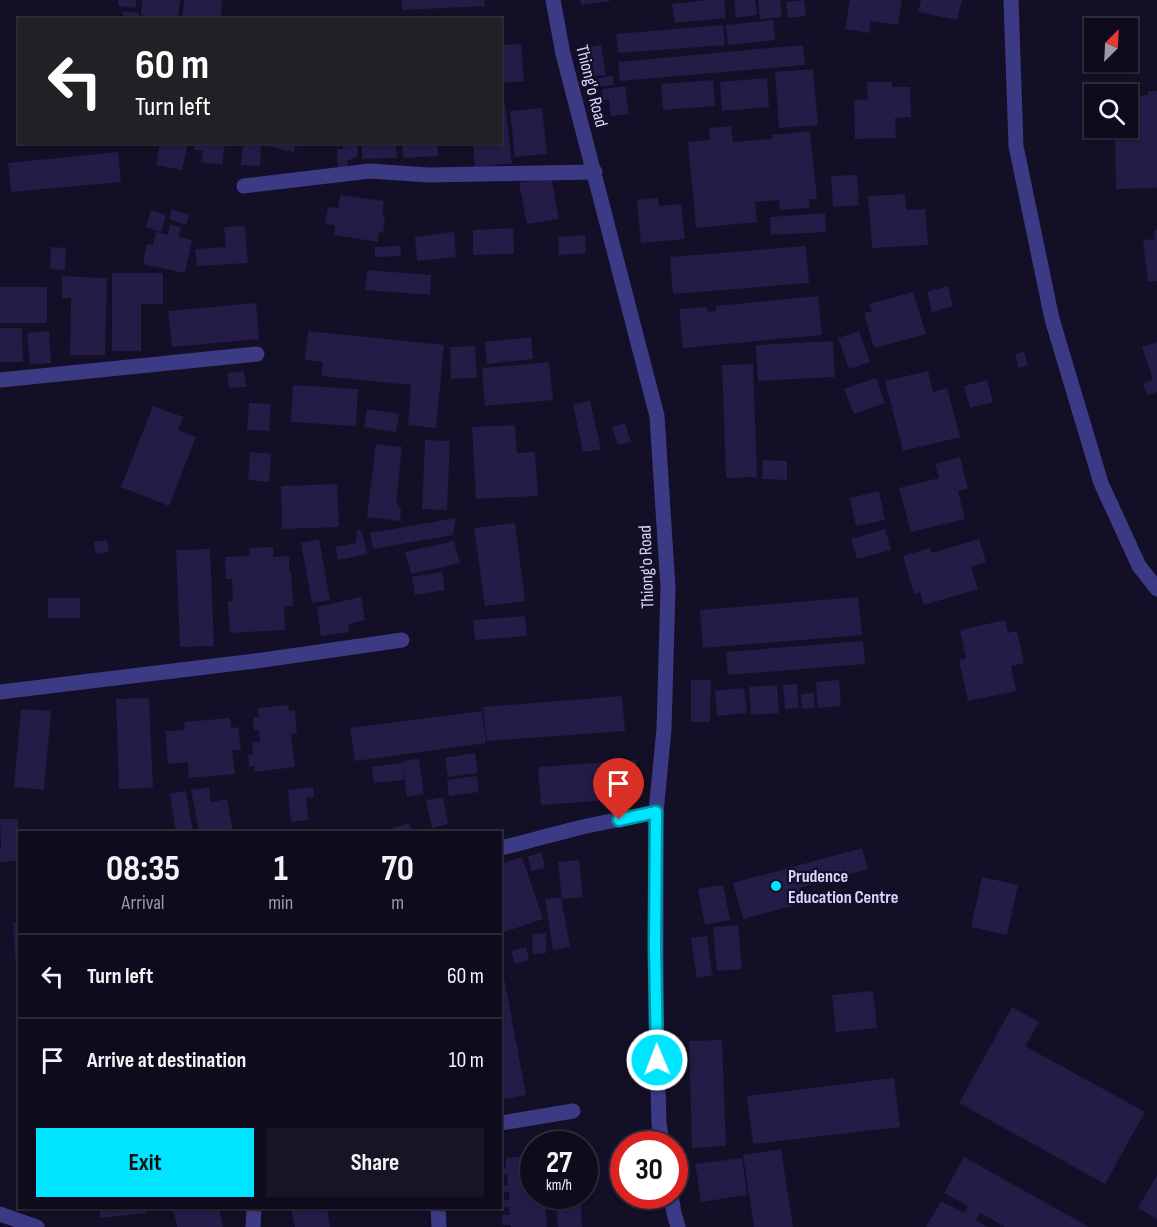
<!DOCTYPE html>
<html lang="en">
<head>
<meta charset="utf-8">
<style>
  :root { --surface:#0e0b1c; --page:#171425; --text:#f1f3f6; --muted:#9b9ba3; --line:#2e2b3b; --accent:#00e5ff }
  body { margin:0; font-family:"Sofia Sans Condensed",sans-serif; background:var(--page); color:var(--text); height:100vh; display:flex; flex-direction:column; font-size:22px; white-space:nowrap }
  * { box-sizing:border-box; margin:0 }
  p { font-size:20px; color:var(--muted) }
  .icon { flex:none; width:33px; height:33px; fill:none; stroke:currentColor; stroke-width:2; stroke-linecap:round; stroke-linejoin:round }
  .map { position:relative; flex:1; overflow:hidden }
  .drawer { position:absolute; left:18px; top:831px; width:484px; height:378px; display:flex; flex-direction:column; background:var(--surface); border-radius:0px; box-shadow:0 2px 4px #0004,0 0 0 2px var(--line) }
  .drawer>* { flex:none }
  .guide { position:absolute; left:18px; top:18px; width:484px; height:126px; border-radius:0px; box-shadow:0 2px 4px #0004,0 0 0 2px var(--line); background:#202124; color:#fff; overflow:hidden }
  .needle { width:39px; rotate:24deg }
  .fabs { position:absolute; left:1084px; top:18px; display:grid; gap:12px }
  .fabs a { display:grid; place-items:center; width:54px; height:54px; border-radius:0px; background:var(--surface); box-shadow:0 2px 4px #0004,0 0 0 2px var(--line); font-size:30px }
  .speed { position:absolute; left:520px; top:1131px; display:flex; gap:12px; font-size:30px; font-weight:700; text-align:center }
  .speed>* { display:grid; place-content:center; width:78px; height:78px; border-radius:50%; background:var(--surface); box-shadow:0 2px 4px #0004,0 0 0 2px var(--line); line-height:1 }
  .speed small { font-size:15px; font-weight:400 }
  .speed .limit { border:9px solid #d22; background:#fff; color:#111 }
  .pin { position:absolute; display:grid; place-items:center; width:51px; height:51px; color:#fff; margin:-62px -26px; border-radius:50% 50% 50% 0; rotate:-45deg; box-shadow:0 0 6px #0007 }
  .pin .icon { rotate:45deg }
  .me { position:absolute; width:66px; margin:-33px; rotate:359deg; stroke-linejoin:round; filter:drop-shadow(0 0 4px #0008) }
  .turn { display:flex; align-items:center; gap:21px; height:126px; padding:0 18px; font-size:27px }
  .turn .icon { width:78px; height:78px; stroke-width:2.5 }
  .turn b { display:block; font-size:42px; line-height:51px }
  .eta { display:flex; justify-content:space-evenly; align-items:center; height:102px; text-align:center }
  .eta b { font-size:36px; font-weight:700; line-height:42px }
  .cta { display:flex; gap:12px; margin-top:auto; padding:12px 18px }
  .cta a { flex:1; height:69px; border-radius:0px; background:var(--accent); color:#111; font-size:24px; font-weight:700; line-height:69px; text-align:center }
  .cta a+a { background:var(--page); color:var(--text) }
  ul { padding:0; list-style:none }
  li { display:flex; align-items:center; gap:18px; height:84px; padding:0 18px; border-top:2px solid var(--line) }
  li div { flex:1 }
  li b { display:block; font-size:22px }
  li em { font-style:normal }
  .map>svg:first-child { display:block }
  .building { fill:#241b47 }
  .lines { fill:none; stroke-linecap:round; stroke-linejoin:round }
  .minor { stroke:#3d3a85; stroke-width:15 }
  .route-casing { stroke:#0095a6; stroke-width:15 }
  .route { stroke:#00e5ff; stroke-width:10 }
  .poi-dot { fill:#00e5ff; stroke:#130f26; stroke-width:2 }
  .labels { text-anchor:middle; stroke-width:4.5; stroke-linejoin:round; paint-order:stroke }
  .street-label { font-size:18px; fill:#d9d4ff; stroke:#130f26 }
  .poi-label { font-size:18px; font-weight:bold; fill:#d9d4ff; stroke:#130f26; text-anchor:start }
</style>
</head>
<body>
<div class="map">
<svg width="1157" height="1227" viewBox="0 0 1157 1227">
  <rect width="100%" height="100%" fill="#130f26"/>
  <!-- building -->
  <path class="building" d="M118,0H136V8L118,6Z
    M142,0H180L178,20H141Z
    M184,0H222L221,20H182Z
    M402,0H484L485,6L402,10Z
    M580,0H610V1L581,5Z
    M707,0H724L726,18L675,23L672,4Z
    M734,0H755L757,15L736,18Z
    M758,0H780L782,17L760,19Z
    M804,0L806,16L788,18L786,2Z
    M850,0H902L898,25L871,21L869,33L845,29Z
    M921,0H962L957,20L918,12Z
    M123,11L139,13V20H123Z
    M773,20L775,40L728,45L726,25Z
    M723,25L725,45L618,53L616,34Z
    M521,44L524,81L501,83V45Z
    M601,45L606,75L594,76L590,47Z
    M803,45L805,65L620,81L618,62Z
    M813,69L818,125L779,128L775,72Z
    M613,76L614,85L597,87L595,79Z
    M767,78L769,107L722,111L720,82Z
    M713,80L715,106L663,110L661,84Z
    M867,82H892V87H910L911,117L895,118L896,138L855,139L854,100L868,99Z
    M625,86L629,114L611,116L609,99L603,100L602,89Z
    M1148,91H1157V188L1116,189L1115,128H1128V96L1148,95Z
    M501,104H505L512,163L475,167L473,142H501Z
    M542,108L547,154L515,157L510,111Z
    M731,126L733,142L772,139V135L810,131L817,199H809L810,208L780,210L779,200L755,202L757,222L696,228L688,142L710,140L709,128Z
    M160,142H188L182,170L156,165Z
    M195,142H225L222,165L201,162L203,151L194,149Z
    M232,142H303L302,147L295,145L294,152L261,145L260,166L241,165L243,145H232Z
    M343,142H357L358,156L347,161L348,167H338L337,149H343Z
    M362,142H396L397,158L362,159Z
    M402,142H437L438,156L403,158Z
    M118,152L121,182L11,192L8,163Z
    M857,175L859,205L833,207L831,176Z
    M551,177L559,219L527,224L519,183Z
    M905,194L906,210L925,209L928,245L872,248L868,196Z
    M340,195L384,201L382,215L385,216L383,233L379,232L378,242L334,235L335,225L325,224L328,207L338,208Z
    M658,198L659,206L681,204L685,239L641,243L637,200Z
    M172,209L189,215L186,225L169,219Z
    M151,210L166,215L161,232L146,227Z
    M825,213L826,232L771,235L770,217Z
    M170,225L181,227L179,237L192,240L185,273L143,264L147,244L153,245L156,232L168,235Z
    M245,226L248,263L197,266L195,249L226,247L224,227Z
    M513,228L514,254L473,255V230Z
    M1154,230H1157V281L1148,282L1143,240L1155,239Z
    M454,232L456,257L417,261L415,237Z
    M585,235L586,253L559,255L558,237Z
    M400,246L401,256L375,257V247Z
    M806,246L809,283L673,294L670,257Z
    M51,247L66,248L65,270L50,269Z
    M367,270L431,275L430,295L365,290Z
    M112,273H163V304H141V351H112Z
    M62,276L107,278L105,355H70L71,298H62Z
    M948,286L953,306L932,312L927,292Z
    M0,287H47V323H0Z
    M913,292L926,334L874,348L864,313L872,311L869,304Z
    M818,296L822,335L683,348L679,309L707,307L708,312L716,311V306Z
    M256,303L259,339L172,347L168,311Z
    M0,328H22L23,362H0Z
    M49,331L51,363L30,364L27,333Z
    M308,331L444,345L436,428L408,425L411,385L321,376L323,362L305,360Z
    M859,331L870,362L849,369L838,338Z
    M531,337L533,359L487,364L485,342Z
    M833,341L835,377L758,381L756,345Z
    M1157,342V392L1147,395L1143,384L1153,380L1142,347Z
    M475,346L477,378L451,379L450,347Z
    M1024,352L1028,366L1018,368L1015,354Z
    M549,362L553,400L485,406L482,368Z
    M753,364L757,477L726,478L722,365Z
    M244,371L246,387L229,388L227,373Z
    M928,371L933,392L947,388L960,437L903,451L885,381Z
    M876,378L885,403L854,414L844,389Z
    M987,380L993,402L970,408L964,386Z
    M293,385L358,389L356,426L291,422Z
    M590,401L601,449L583,452L573,404Z
    M249,403L271,404L269,431L247,430Z
    M153,406L183,417L178,430L196,437L169,506L121,487Z
    M367,409L399,414L396,432L364,427Z
    M625,423L631,442L618,445L612,427Z
    M515,425L517,453L535,452L538,496L476,499L472,427Z
    M425,440L450,441L447,510L424,509L422,510Z
    M376,444L402,447L396,501L401,510L400,521L367,517Z
    M250,452L271,454L269,482L248,480Z
    M960,457L968,489L958,491L965,519L911,532L899,488L939,478L935,464Z
    M763,460L787,461V480L762,479Z
    M337,484L339,527L282,529L281,486Z
    M879,491L885,520L856,526L850,498Z
    M456,518L453,535L373,549L370,533Z
    M515,523L525,601L485,606L474,528Z
    M885,529L891,550L857,559L851,539Z
    M357,530L362,531L367,554L338,560L335,547L356,543Z
    M319,539L330,600L312,603L301,543Z
    M979,539L986,562L971,567L978,589L924,605L920,592L914,594L903,556L930,548L932,553Z
    M107,540L109,552L96,554L94,542Z
    M454,541L460,563L411,574L405,552Z
    M273,547V557L289,556V571H291L293,606H284L285,630L230,633L228,601H233L232,579H226L225,557L250,556L249,548Z
    M210,549L214,646L180,647L176,550Z
    M442,572L445,590L415,595L412,577Z
    M361,597L365,620L348,624L349,632L321,636L317,607Z
    M858,597L862,635L703,648L700,610Z
    M48,598H80V618H48Z
    M525,616L527,636L475,640L473,620Z
    M1005,620L1008,633L1017,631L1024,663L1011,666L1016,691L968,701L959,660L966,658L960,630Z
    M863,641L865,664L728,675L726,652Z
    M691,680H711L710,722H691Z
    M839,680L841,706L818,708L816,682Z
    M797,684L799,708L785,709L783,685Z
    M777,685L779,713L751,715L749,687Z
    M744,688L747,713L717,716L715,691Z
    M814,693L815,708L802,709L801,694Z
    M622,696L625,731L487,741L483,707Z
    M149,698L153,788L119,789L116,699Z
    M288,705L289,711L295,710L297,733L291,734L295,767L255,772L254,766L249,767L248,755H253L252,742H260L259,730H254L253,717H259L258,708Z
    M21,709L51,711L44,790L14,787Z
    M482,711L486,743L355,761L350,728Z
    M230,718L231,728L238,727L241,750H232L235,774L189,778L188,762L168,764L165,731L185,730L184,722Z
    M475,753L478,773L448,777L445,758Z
    M419,759L424,794L407,797L402,761Z
    M636,760L639,798L541,805L538,767Z
    M402,763L404,780L374,783L372,767Z
    M477,776L479,792L449,796L447,780Z
    M209,787L211,802L227,799L233,832H199L191,790Z
    M313,787L314,797L306,798L308,820L291,822L288,790Z
    M186,791L193,832H176L170,794Z
    M443,797L448,824L432,828L426,800Z
    M0,819H18L19,861L0,862V848H1Z
    M409,823L412,832H384V831Z
    M862,848L868,869L799,888L803,903L743,919L733,883Z
    M542,853L545,868L531,871L528,856Z
    M522,857L543,919L501,933V864Z
    M579,860L583,897L562,899L558,862Z
    M982,877L1018,885L1007,935L971,927Z
    M723,885L730,920L705,925L698,889Z
    M561,897L570,947L553,950L545,899Z
    M13,923H20V969H16Z
    M738,925L742,969L717,971L713,927Z
    M546,933V953L533,954L532,934Z
    M707,936L712,975L697,978L691,938Z
    M526,947L529,960L515,964L511,951Z
    M501,972H503L526,1095L501,1100Z
    M873,991L877,1028L836,1032L832,995Z
    M1012,1007L1039,1022L1025,1046L1145,1112L1105,1184L959,1103Z
    M722,1040L726,1146L692,1148L689,1041Z
    M894,1078L900,1127L753,1144L747,1096Z
    M781,1149L793,1227H754L743,1155Z
    M534,1156V1196H545L547,1227H511V1225H502V1215H510L509,1207L501,1208V1200H509V1192H501V1185H508L507,1174H501V1168H506V1158Z
    M964,1157L1089,1227H1005L980,1213L976,1220L988,1227H926L941,1201L964,1213L968,1206L944,1193Z
    M742,1158L747,1195L701,1202L695,1164Z
    M1157,1175V1219L1138,1208Z
    M555,1196H580L582,1227H558Z
    M99,1208H146V1213L100,1218Z
    M173,1208H219L223,1227H177Z
    M291,1208H327L330,1227H295Z"/>
  <g class="lines">
    <!-- minor -->
    <path class="minor" d="M553,0L563,54L657,416L668,588L664,729L656,812V1017L659,1123L662,1144
      M1011,0L1016,146L1052,319L1101,483L1139,566L1157,589
      M244,186L370,171L429,175L595,172
      M0,380L257,354
      M0,692L263,660L402,640
      M501,848L582,827L656,812
      M501,1123L573,1111
      M671,1196L674,1213L678,1227
      M438,1208L439,1227
      M0,1214L37,1227
      M253,1227L254,1208"/>
  </g>
  <g class="lines">
    <defs>
      <path id="route" d="M619,820L656,812L655,946L657,1060"/>
    </defs>
    <!-- route casing -->
    <use href="#route" class="route-casing"/>
    <!-- route -->
    <use href="#route" class="route"/>
  </g>
  <!-- markers -->
  <circle class="poi-dot" cx="776" cy="886" r="6"/>
  <g class="labels">
    <!-- street labels -->
    <g class="street-label">
      <text transform="translate(592 86) rotate(76)" y="6">Thiong'o Road</text>
      <text transform="translate(646 567) rotate(-92)" y="6">Thiong'o Road</text>
    </g>
    <!-- poi labels -->
    <g class="poi-label">
      <text x="788" y="882">Prudence<tspan x="788" dy="21">Education Centre</tspan></text>
    </g>
  </g>
</svg>
<div class="fabs">
<a><svg class="needle" viewBox="-14 -14 28 28"><path d="M0-13l5 13h-10z" fill="#e53935"/><path d="M0 13l5-13h-10z" fill="#9b9ba3"/></svg></a>
<a><svg class="icon" aria-label="search" viewBox="0 0 24 24"><circle cx="10" cy="10" r="6"/><path d="M15 15l6 6"/></svg></a>
</div>
<div class="speed"><div>27<small>km/h</small></div><div class="limit">30</div></div>
<div class="pin" style="left:619px;top:820px;background:#d93025"><svg class="icon" aria-label="arrive" viewBox="0 0 24 24"><path d="M6 21V4h12l-3 4 3 4H6"/></svg></div>
<svg class="me" style="left:657px;top:1060px" viewBox="-20 -20 40 40"><circle r="17" fill="#00e5ff" stroke="#fff" stroke-width="3"/><path d="M0-11L8 9 0 5-8 9z" fill="#fff"/></svg>
<div class="guide">
<div class="turn"><svg class="icon" aria-label="left" viewBox="0 0 24 24"><path d="M17 20v-9H6M10 6l-5 5 5 5"/></svg><div><b>60 m</b>Turn left</div></div>
</div>
<section class="drawer">
<div class="eta">
<div><b>08:35</b><p>Arrival</p></div>
<div><b>1</b><p>min</p></div>
<div><b>70</b><p>m</p></div>
</div>
<ul>
<li><svg class="icon" aria-label="left" viewBox="0 0 24 24"><path d="M17 20v-9H6M10 6l-5 5 5 5"/></svg><div><b>Turn left</b></div><em>60 m</em></li>
<li><svg class="icon" aria-label="arrive" viewBox="0 0 24 24"><path d="M6 21V4h12l-3 4 3 4H6"/></svg><div><b>Arrive at destination</b></div><em>10 m</em></li>
</ul>
<div class="cta"><a>Exit</a><a>Share</a></div>
</section>
</div>
</body>
</html>
